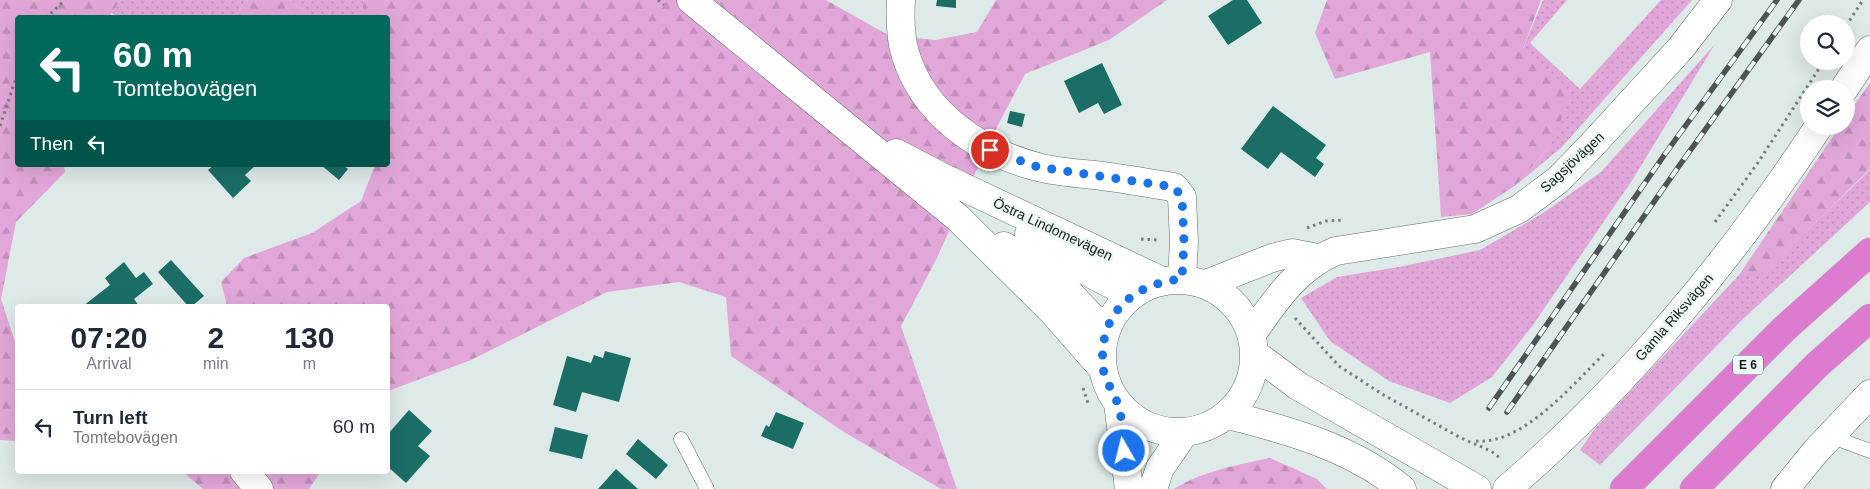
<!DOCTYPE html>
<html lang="en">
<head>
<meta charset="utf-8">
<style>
  :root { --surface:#fff; --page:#f2f2f3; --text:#1f2937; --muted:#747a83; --line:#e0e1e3 }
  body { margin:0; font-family:Helvetica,sans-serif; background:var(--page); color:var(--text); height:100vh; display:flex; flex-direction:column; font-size:19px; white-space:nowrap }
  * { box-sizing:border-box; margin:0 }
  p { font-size:16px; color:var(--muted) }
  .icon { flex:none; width:28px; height:28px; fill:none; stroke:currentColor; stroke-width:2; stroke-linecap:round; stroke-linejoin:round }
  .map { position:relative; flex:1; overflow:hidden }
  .panel { position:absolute; left:15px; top:304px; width:375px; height:170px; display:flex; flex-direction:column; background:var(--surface); border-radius:5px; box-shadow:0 5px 20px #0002 }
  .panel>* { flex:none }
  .banner { position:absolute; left:15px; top:15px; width:375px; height:152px; border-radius:5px; box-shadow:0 5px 20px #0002; background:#00695c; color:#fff; overflow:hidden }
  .buttons { position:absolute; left:1800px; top:15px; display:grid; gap:10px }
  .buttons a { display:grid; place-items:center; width:55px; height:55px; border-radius:50%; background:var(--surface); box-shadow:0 5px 20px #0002; font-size:25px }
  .pin { position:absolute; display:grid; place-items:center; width:42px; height:42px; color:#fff; margin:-21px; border:2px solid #fff; border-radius:50%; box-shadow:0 1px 5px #0007 }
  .me { position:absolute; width:55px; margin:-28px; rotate:352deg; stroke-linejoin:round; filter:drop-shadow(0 0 4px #0008) }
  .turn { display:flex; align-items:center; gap:18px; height:105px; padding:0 15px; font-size:22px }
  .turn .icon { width:65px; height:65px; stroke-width:2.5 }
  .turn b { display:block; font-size:35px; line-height:42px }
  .then { display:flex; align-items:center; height:48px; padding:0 15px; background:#0003; gap:10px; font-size:19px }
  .eta { display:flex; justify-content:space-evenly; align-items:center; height:85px; text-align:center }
  .eta b { font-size:30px; font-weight:800; line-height:35px }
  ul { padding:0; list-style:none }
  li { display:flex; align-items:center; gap:15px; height:75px; padding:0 15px; border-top:1px solid var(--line) }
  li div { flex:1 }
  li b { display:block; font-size:19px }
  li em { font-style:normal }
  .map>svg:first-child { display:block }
  .grass { fill:url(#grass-dots) }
  .forest { fill:url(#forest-firs) }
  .building { fill:#1a6e66 }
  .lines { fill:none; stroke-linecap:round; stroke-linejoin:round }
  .service-casing { stroke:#636d6c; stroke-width:15 }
  .minor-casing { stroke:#636d6c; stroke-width:29 }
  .tertiary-casing { stroke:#636d6c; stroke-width:29 }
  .motorway-casing { stroke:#c3c4c4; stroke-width:29 }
  .path { stroke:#78807f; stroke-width:3; stroke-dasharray:2.5 4; stroke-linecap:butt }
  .service { stroke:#fff; stroke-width:14 }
  .minor { stroke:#fff; stroke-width:28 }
  .tertiary { stroke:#fff; stroke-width:28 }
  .motorway { stroke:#dd7bd1; stroke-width:28 }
  .rail-casing { stroke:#4e5454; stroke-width:5.5 }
  .rail { stroke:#ebf8f6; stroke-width:4; stroke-dasharray:11; stroke-linecap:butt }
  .route { stroke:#1a73e8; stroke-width:9; stroke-dasharray:0 16.2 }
  .labels { text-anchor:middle; stroke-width:5; stroke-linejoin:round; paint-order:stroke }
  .shield { fill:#ebf8f6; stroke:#575d5d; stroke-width:1 }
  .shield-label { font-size:12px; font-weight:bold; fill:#171b1b }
  .street-label { font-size:14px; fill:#171b1b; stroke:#ebf8f6 }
</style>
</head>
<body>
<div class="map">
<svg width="1870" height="489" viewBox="0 0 1870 489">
  <defs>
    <pattern id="grass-dots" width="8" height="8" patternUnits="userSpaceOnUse" patternTransform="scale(1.25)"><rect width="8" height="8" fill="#e2a7d9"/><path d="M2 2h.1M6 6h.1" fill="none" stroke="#c18fba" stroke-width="1.8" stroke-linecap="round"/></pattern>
    <pattern id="forest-firs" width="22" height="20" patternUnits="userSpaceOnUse" patternTransform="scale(1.25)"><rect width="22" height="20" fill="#e2a7d9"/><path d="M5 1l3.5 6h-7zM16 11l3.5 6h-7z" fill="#c18fba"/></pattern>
  </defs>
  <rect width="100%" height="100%" fill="#deeae8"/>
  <!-- grass -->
  <path class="grass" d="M121,0H248L245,1L236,17L119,18L112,13Z
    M289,0H364L361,18L313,17Z
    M1543,0H1567L1530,43L1580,89L1661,0H1692L1561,148L1516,185L1550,146L1523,49Z
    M1715,44L1633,179L1533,325L1492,377L1450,403L1389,381L1330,341L1301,298L1337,277L1399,267L1480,250L1543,213L1601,172Z
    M1870,170V202L1743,319L1600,465L1580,450L1594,430L1739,275L1764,272Z"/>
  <!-- forest -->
  <path class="forest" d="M0,0H121L109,17L18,18V165H64L65,172L16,222L1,299L17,348V441L0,440Z
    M248,0H289L313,17H236L245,1Z
    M364,0H826L888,35L935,40L977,32L996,0H1167L1109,40L1025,74L991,138L936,260L901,326L957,489H941L844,432L731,356L726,297L679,282L607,292L471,360L388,391V306H227L221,282L244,258L312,233L361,201L375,165H388V18L361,17Z
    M1327,0H1541L1523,49L1570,98L1550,146L1516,185L1472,214L1441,217L1430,52L1335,79L1315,33Z
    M1870,83V169L1764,273L1739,275L1840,126H1846V117Z
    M1270,458L1317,479L1327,489H1174C1203,471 1236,465 1270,458Z
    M182,471H321L309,489H203Z"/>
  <!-- building -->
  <path class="building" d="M937,0H956V8L936,6Z
    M1233,0H1247L1262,23L1228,45L1208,16Z
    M1102,63L1122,105L1104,114L1098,103L1079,113L1064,81Z
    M1273,106L1326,145L1316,158L1324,164L1315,177L1281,152L1268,169L1241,149Z
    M1010,111L1025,114L1022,127L1007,123Z
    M214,165H256L245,175L251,181L233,198L208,170Z
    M321,165H343L348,169L339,180Z
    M171,260L204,296L192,306H188L158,272Z
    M124,262L136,278L144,272L153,284L134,299L139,306H83L110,285L105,278Z
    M605,351L631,358L619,402L582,392L576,412L553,405L567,356L591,363L594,355L603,358Z
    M409,410L432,431L418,446L430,456L406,483L388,467V434Z
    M776,412L804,423L793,449L761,436L766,425L769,427Z
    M555,427L588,435L582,459L549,451Z
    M638,439L668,465L656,479L626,454Z
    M616,469L638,489H598Z"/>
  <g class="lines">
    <defs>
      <path id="service" d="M1830,436L1870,451
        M681,439L707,489"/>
      <path id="minor" d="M901,0C900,18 900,36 905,53C923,114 979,152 1038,167C1056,172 1076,173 1094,175C1121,178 1147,183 1174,187L1182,197L1184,242L1182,279
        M1206,284L1272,258L1292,253L1318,258
        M1252,334C1275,301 1297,267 1336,251L1475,229L1519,209L1558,180L1592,145L1680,49L1718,0
        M244,471L259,489"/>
      <path id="tertiary" d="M691,0L958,218L1053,312L1103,369
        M1844,89L1870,50
        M896,153L944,178L1162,281
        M1029,234L1082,269L1132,295
        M1004,246L1041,270L1067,291L1106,332
        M1102 356a76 76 0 1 1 152 0a76 76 0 1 1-152 0Z
        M1255,354L1298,386L1477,489
        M1118,403L1129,489
        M1228,415C1288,430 1353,448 1402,489
        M1153,489L1160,468L1185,432
        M1507,489C1626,387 1733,257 1819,126
        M1785,489L1816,451L1870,394"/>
      <path id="motorway" d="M1624,489L1784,329L1870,252
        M1694,489L1817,365L1870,318"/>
    </defs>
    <!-- service casing -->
    <use href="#service" class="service-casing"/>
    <!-- minor casing -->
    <use href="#minor" class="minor-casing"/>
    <!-- tertiary casing -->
    <use href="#tertiary" class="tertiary-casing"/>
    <!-- motorway casing -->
    <use href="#motorway" class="motorway-casing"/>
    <!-- path -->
    <path class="path" d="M658,0L664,5
      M46,18L65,0
      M1846,26L1863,0
      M0,126L18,72
      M1715,222L1757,164L1824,61
      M1307,228L1326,221L1344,220
      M1141,239L1157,240
      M1295,318L1339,366L1382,394L1461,438L1491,451L1500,458
      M1083,388L1089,406
      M1476,441C1523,445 1573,384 1605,353"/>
    <!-- service -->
    <use href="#service" class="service"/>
    <!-- minor -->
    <use href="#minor" class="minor"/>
    <!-- tertiary -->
    <use href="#tertiary" class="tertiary"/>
    <!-- motorway -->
    <use href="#motorway" class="motorway"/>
    <defs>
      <path id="rail" d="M1489,408L1665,154L1777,0
        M1507,412L1679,166L1799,0"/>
    </defs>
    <!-- rail casing -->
    <use href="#rail" class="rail-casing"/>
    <!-- rail -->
    <use href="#rail" class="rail"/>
  </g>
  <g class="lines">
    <!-- route -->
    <path class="route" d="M990,150L1038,167L1174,187L1182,197L1184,242L1182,279C1132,284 1098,314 1103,367C1104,380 1113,390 1117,402C1123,416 1122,436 1124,451"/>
  </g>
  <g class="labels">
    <!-- shield labels -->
    <rect class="shield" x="1733" y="355.5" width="30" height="19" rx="4"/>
    <g class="shield-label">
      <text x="1748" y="369">E 6</text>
    </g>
    <!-- street labels -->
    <g class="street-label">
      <text transform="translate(1572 162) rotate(-43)" y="5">Sagsjövägen</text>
      <text transform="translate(1053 229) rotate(25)" y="5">Östra Lindomevägen</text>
      <text transform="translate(1674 317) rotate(-49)" y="5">Gamla Riksvägen</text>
    </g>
  </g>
</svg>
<div class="buttons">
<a><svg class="icon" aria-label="search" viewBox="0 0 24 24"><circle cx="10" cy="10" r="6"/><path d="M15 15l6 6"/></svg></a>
<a><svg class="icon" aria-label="layers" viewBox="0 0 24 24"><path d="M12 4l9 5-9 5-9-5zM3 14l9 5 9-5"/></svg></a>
</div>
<div class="pin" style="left:990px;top:150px;background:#d93025"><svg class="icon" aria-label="arrive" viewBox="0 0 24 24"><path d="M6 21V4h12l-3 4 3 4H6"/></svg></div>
<svg class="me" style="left:1124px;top:451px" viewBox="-20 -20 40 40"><circle r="17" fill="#1a73e8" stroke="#fff" stroke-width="3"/><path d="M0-11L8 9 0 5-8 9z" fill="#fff"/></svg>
<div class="banner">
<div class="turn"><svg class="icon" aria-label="left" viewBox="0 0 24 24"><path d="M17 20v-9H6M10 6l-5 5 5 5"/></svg><div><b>60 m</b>Tomtebovägen</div></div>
<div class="then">Then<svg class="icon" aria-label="left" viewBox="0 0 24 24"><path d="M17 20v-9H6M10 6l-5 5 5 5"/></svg></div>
</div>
<section class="panel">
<div class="eta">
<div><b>07:20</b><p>Arrival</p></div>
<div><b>2</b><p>min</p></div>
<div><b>130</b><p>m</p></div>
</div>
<ul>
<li><svg class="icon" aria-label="left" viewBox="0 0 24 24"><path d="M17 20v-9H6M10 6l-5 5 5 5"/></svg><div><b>Turn left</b><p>Tomtebovägen</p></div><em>60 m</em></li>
</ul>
</section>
</div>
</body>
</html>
